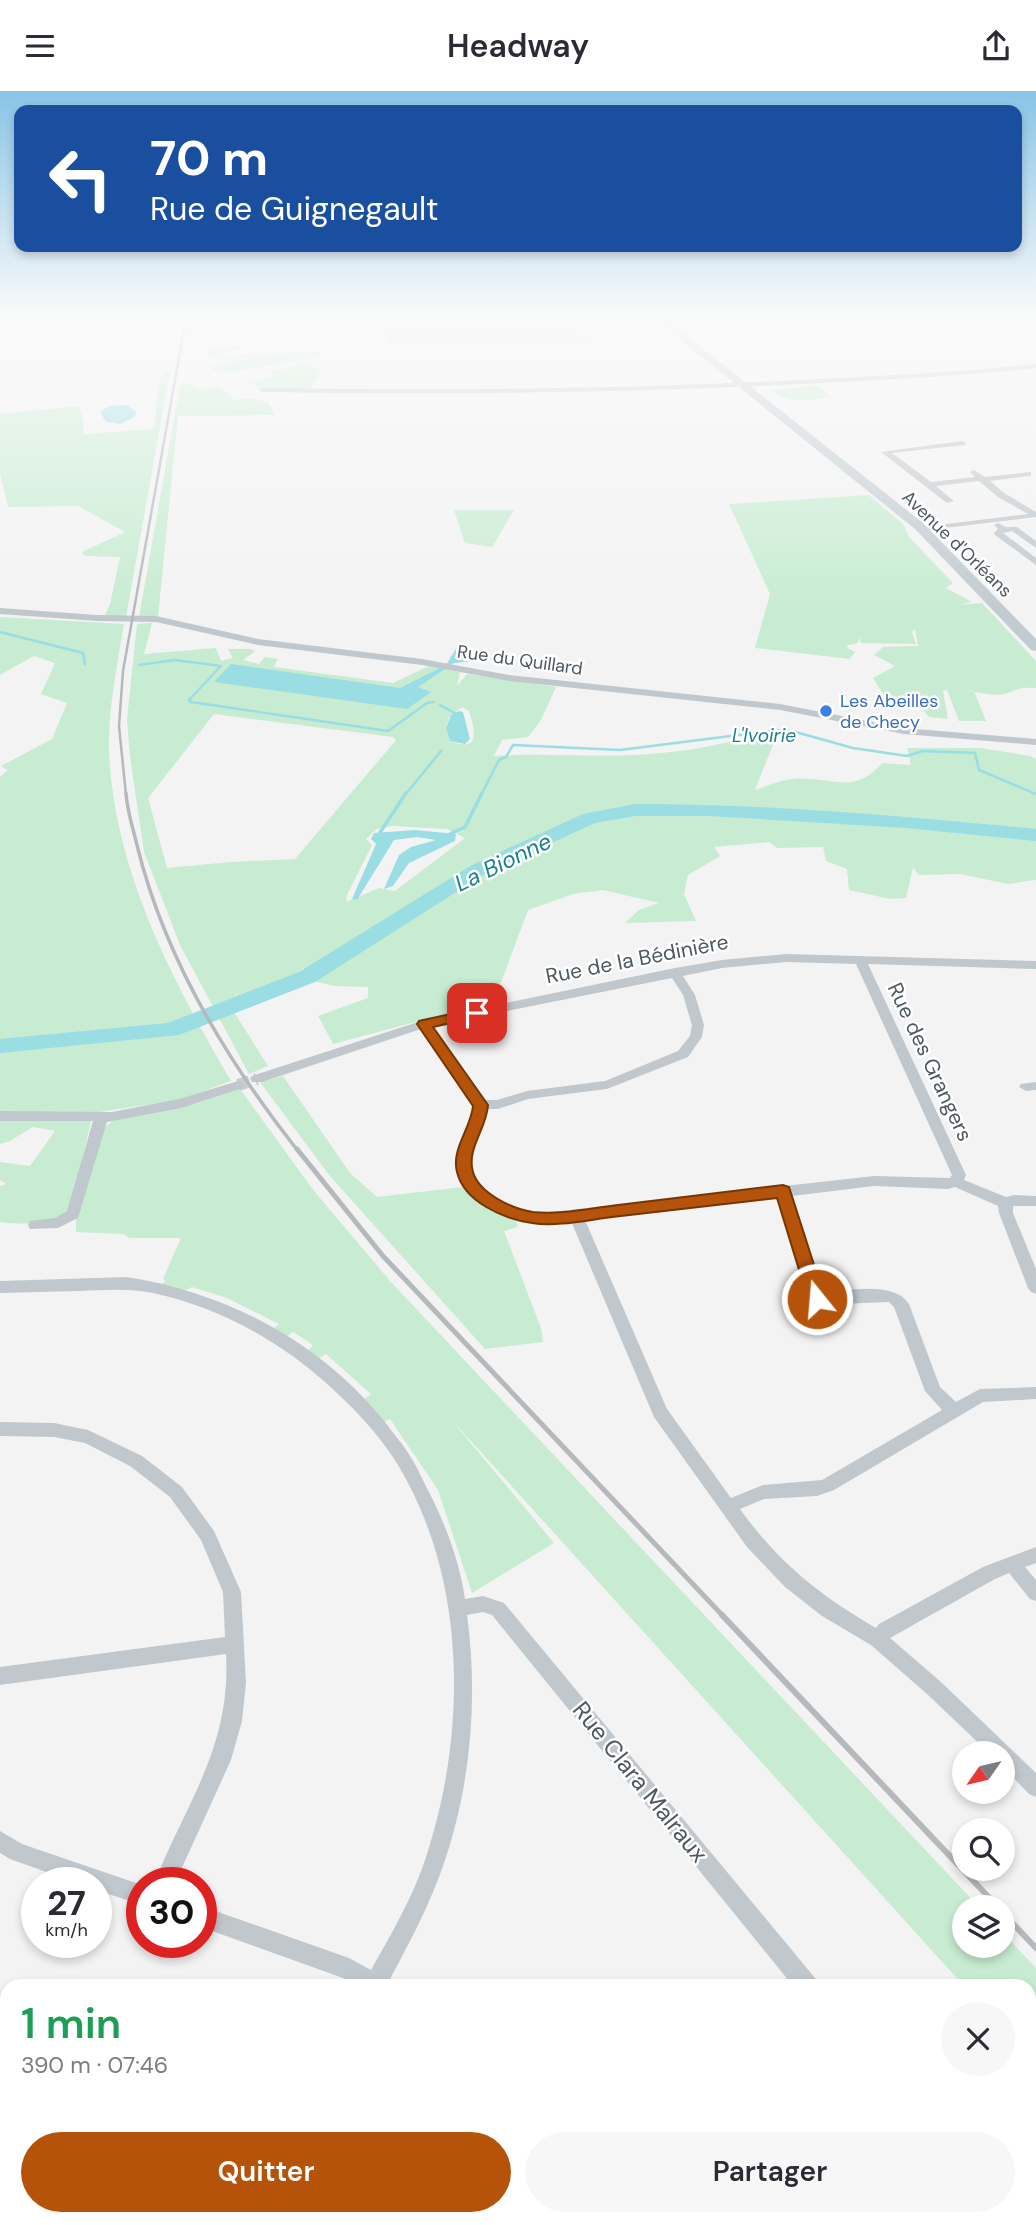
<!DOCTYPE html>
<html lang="fr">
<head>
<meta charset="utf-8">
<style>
  :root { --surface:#fff; --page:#f7f7f7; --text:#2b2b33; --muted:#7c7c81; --accent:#b45309 }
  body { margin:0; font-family:"DM Sans",sans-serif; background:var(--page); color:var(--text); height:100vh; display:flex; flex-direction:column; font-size:26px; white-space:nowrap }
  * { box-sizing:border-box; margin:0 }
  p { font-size:23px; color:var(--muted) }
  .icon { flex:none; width:38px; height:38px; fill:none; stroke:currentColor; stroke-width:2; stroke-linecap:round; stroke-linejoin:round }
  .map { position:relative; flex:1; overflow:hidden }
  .drawer { position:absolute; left:0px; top:1888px; width:1036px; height:247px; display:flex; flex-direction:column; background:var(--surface); border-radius:21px 21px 0 0; box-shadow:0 4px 10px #0003 }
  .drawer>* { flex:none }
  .hud { position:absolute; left:14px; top:14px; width:1008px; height:147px; border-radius:14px; box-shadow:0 4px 10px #0003; background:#1a4fa0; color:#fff; overflow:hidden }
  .needle { width:46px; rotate:236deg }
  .buttons { position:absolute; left:952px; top:1650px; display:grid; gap:14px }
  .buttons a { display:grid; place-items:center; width:63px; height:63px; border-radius:50%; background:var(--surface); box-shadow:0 4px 10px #0003; font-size:35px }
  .speed { position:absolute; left:21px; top:1776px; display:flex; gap:14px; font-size:35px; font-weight:700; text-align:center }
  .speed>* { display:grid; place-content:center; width:91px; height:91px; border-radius:50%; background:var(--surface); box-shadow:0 4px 10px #0003; line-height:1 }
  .speed small { font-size:18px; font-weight:400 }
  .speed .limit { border:10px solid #d22; background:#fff; color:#111 }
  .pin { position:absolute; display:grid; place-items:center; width:60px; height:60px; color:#fff; margin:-30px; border-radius:14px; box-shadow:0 4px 10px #0006 }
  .me { position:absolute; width:77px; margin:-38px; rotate:343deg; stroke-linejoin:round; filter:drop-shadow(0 0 5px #0008) }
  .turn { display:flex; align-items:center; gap:24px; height:147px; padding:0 21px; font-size:32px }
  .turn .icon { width:91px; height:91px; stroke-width:2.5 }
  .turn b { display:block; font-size:49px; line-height:60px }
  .round { display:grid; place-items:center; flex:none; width:74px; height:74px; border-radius:37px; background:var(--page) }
  .head { display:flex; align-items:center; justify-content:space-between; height:119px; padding:0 21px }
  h1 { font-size:42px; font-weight:600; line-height:52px; color:#1e9e55 }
  .action { display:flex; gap:14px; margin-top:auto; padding:14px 21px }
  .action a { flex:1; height:80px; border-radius:42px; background:var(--accent); color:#fff; font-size:28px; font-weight:600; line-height:80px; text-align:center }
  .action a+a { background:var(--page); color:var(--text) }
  header { display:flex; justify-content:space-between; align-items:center; height:91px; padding:0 21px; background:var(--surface); font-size:32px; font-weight:600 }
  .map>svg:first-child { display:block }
  .green { fill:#c7ecd1; fill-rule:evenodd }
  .water { fill:#9adde3 }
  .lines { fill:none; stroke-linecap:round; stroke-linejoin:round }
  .stream-far1 { stroke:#9adde3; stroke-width:2.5 }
  .stream { stroke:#9adde3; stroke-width:3.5 }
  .river { fill:#9adde3; fill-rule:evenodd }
  .minor-tunnel { stroke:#caccce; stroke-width:12; stroke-dasharray:12 6; stroke-linecap:butt }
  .minor { fill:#c0c8cd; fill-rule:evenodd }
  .secondary { fill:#c1cbd1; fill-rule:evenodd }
  .rail-far3 { stroke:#b5b9bc; stroke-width:2.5 }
  .rail-far2 { stroke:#b5b9bc; stroke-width:3.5 }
  .rail-far1 { stroke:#b5b9bc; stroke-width:5 }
  .rail { stroke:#b5b9bc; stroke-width:6 }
  .route { fill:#b45309; stroke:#753606; stroke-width:2 }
  .shop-dot { fill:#3f7fe0; stroke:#fff; stroke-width:2.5 }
  .labels { text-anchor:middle; stroke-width:5; stroke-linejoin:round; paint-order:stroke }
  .far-street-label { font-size:18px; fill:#4c585e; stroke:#fff }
  .far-shop-label { font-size:18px; fill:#366cbe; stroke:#fff; text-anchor:start }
  .far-water-label { font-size:19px; font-style:italic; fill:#1c808a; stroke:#fff }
  .street-label { font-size:21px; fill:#4c585e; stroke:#fff }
  .water-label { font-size:23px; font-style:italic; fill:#1c808a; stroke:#fff }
  .near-street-label { font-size:24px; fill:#4c585e; stroke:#fff }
</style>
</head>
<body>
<header><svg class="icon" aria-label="menu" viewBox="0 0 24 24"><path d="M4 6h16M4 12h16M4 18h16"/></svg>Headway<svg class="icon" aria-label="share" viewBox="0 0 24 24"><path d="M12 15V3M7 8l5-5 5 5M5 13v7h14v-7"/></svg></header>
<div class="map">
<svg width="1036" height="2134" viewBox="0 0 1036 2134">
  <rect width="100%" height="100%" fill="#f4f3f3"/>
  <!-- green -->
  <path class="green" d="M192,222H225L224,238L188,243Z
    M567,227L590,252L392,254L378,230Z
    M239,255L241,256L224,261L223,265L321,260L319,266L221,283L205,275L253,267L220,270L210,267L207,260Z
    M307,272L321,279L309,300L268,299L247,291L273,286L269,281Z
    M170,280L126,526H104L110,513L120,466L85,465L82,461L125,441L78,415L8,416L0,382V323L78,315L84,330L83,343L154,338L158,298L163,281Z
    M190,292L200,298L220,296L235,309L251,307L268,311L275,324L178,325L158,526H139L180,294Z
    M817,294L831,306C807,309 791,315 772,299Z
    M869,404L904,434L909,446L953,492L946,497L972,511L955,514L982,512L1036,570V597C1016,596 1020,599 1004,603C990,606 970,598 953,599L974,600L986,630H959L947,599L943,600L948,628L929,626L914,609L885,606L873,587L895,575L874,564L883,556L918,555L915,538L912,541L916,553L861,552L859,546L858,552L845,555L855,561L850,568L755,557L770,503L729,413Z
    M454,419H514L492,456L465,452Z
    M0,526L124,533C117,575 108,619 109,661C114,779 173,891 231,990L179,1009L93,1022L70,1120C50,1134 24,1134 0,1131V1095L6,1093L0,1089V1071L30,1075L55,1040L33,1036L10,1050L0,1053V686L8,679L1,675L52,648L67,612L41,603L55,572L34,565L0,584Z
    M152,532L144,563L216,557L221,570L233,567L228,558H251L255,560L243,569L259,573L265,566L278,568L274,576L393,592L429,575L460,581L457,595L467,583L556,596L541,629L528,646L502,649L494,665C550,661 605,668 661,662C700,659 739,648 778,641L755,699C767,695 781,689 793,688C830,684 853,706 882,672L911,674L907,657H981L1030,665L1036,668V789L1008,793L960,783L919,784L913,777L906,807L890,808L849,799L847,778L826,770L823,756L777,757L769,751L714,756L720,765L688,784L684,803L696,830L625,832L639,819L659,812L603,799L573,803L528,819L494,910L333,953L318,925L368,907V896L335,895L309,889L303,877L291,890L238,912L236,901L234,921L268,975L249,983L180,854L144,761L130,666L127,628L137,533ZM462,616L469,620C475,640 481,662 450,650L446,637L449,626ZM214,623L393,646L396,649L295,768L230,771L167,777L148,707ZM393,735L447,738L465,747L395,800L379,797L346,811L347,804L372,754L366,748L377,738Z
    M283,985L350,1082L377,1106L463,1096L486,1117L516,1129L518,1136L504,1140L541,1237L543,1251L485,1258L329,1084L260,991Z
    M240,998L314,1100L391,1191L979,1816H964V1855H1003V1842L1036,1877V1975L1029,1968V1895H964L450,1327L554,1452L472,1502L438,1399L390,1328L384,1331L364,1308L371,1303L326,1263L318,1268L308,1260L313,1254L293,1241L286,1246L273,1238L279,1233L227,1207L192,1196L184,1200L162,1193L166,1189L163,1188L181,1147H130L123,1143L76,1141V1127L104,1037L115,1028L197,1012Z"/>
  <!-- water -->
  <path class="water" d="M127,314L136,321L135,326L120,333L106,331L100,321L109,315Z
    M457,556L477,559L472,567L473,570L454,572L418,596L431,601L407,618L214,591L231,573L400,597L446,574Z
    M459,620L463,621L470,648L465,653L450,650L446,637L451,624Z
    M415,739L456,743L455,750L409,772L393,795L384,798L399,764L411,756L436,749L417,746L394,749L357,809L352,808L376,753L371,748L374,742Z"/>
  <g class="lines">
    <!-- stream-far1 -->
    <path class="stream-far1" d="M0,541L83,562L85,573
      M139,574L175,569L221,575L189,609L191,611L388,640L427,612L433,611
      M440,614L458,624
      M405,704L441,660
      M481,704L499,669L506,666L513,654L620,659L778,639L792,640L853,657L907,665L923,660L975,662L979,679L1036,703"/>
    <!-- stream -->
    <path class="stream" d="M379,743L406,702
      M450,743L465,736L482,702"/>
    <!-- river -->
    <path class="river" d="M635,713C769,713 903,725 1036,738V750L906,737L709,725H635L595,732L486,782L315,891L179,944L0,962V948L168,932L299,881L472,774L583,723Z"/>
    <!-- minor-tunnel -->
    <path class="minor-tunnel" d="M238,994L257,988"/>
    <!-- minor -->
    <path class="minor" d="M1036,273V277C964,285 891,288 819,292C634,302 448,304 262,301L259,299L262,297C448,300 634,298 819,288C891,284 964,281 1036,273Z
      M962,350L966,352L965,354L892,362L931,391L975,386L970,381L974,379L985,386L1031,381V385H1028L990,390L1004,402L1036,421V426L919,440L918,438L922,436L1028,423L998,406L979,390L936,395L954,410L947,412L881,361Z
      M998,432L1006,436H1017L1036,450V457L1012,440L1003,442L1036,467V474L995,444L994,442L998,438L994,434Z
      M0,517L97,524L156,525L258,548L422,568L509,584L780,613L904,637L1036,648V654L904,643L780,619L509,590L422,574L258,554L156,531L97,530L0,523Z
      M787,863L1036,870V878L868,873L966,1084L964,1089L1006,1106L1014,1104L1036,1105V1115H1013V1122L1036,1178V1203L1031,1201L1028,1197L999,1122L998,1115L955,1096L948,1098L874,1095L792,1105L822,1202C847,1200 894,1189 909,1213L940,1296L956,1311L980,1298L1036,1296V1308L983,1311L834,1399L817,1405L764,1408L740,1418C778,1471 820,1505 876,1537L879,1533L983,1476L1036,1456V1472L1025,1476L1036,1489V1510L1030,1508L1009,1482L995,1488L890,1547L941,1591L1036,1682V1706L1029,1703L1003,1676V1662H989L927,1603L871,1554L822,1525L785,1496L747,1456L654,1326L571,1130C560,1131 549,1133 538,1132C505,1130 452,1107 456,1066C458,1048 471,1033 473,1014L421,938L262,991H252L250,988L252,985L424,929L675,877L722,869ZM787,871L856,873L952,1084L950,1087L874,1085L542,1122C513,1120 466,1102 470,1066C472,1049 483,1035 486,1018H498L528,1008L607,998L688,966L702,946L704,934L695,904L683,885L722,877ZM672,887L683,904L692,934L690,945L678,960L605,990L527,1000L497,1009H484L432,935ZM778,1106L811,1212L816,1214L889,1211L894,1216L925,1300L942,1319L822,1389L763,1394L731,1407L667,1318L585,1129Z
      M238,990L245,994L243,997L181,1017L107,1031L78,1127L58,1137L30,1138L28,1134L30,1130L55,1127L67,1120L93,1030H0V1020L112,1021L179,1008Z
      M1036,991V999L1026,1000L1019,996L1021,993Z
      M127,1186C229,1202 324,1253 388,1335C395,1345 404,1354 410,1365C418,1377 423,1390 430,1403C446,1435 460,1472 465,1508L483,1505L504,1512L815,1887L818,1895H793L492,1524L483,1521L467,1524C479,1611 470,1704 439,1786C425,1823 406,1858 388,1892L389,1895H358L343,1887L201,1836V1815L349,1867L371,1879C390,1845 410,1811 423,1775C467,1648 469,1492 398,1374C379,1343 353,1316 325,1291C276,1248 218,1216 153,1202C128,1197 105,1199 79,1200C53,1201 26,1201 0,1202V1190Z
      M0,1331L54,1332L88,1339L142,1365L182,1396L214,1440L241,1501L246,1592L242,1630L231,1669L175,1792H154C187,1710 231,1656 226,1563L0,1594V1576L225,1546L223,1501L201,1449L170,1406L130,1375L85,1352L54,1346L0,1345Z
      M0,1740L22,1753L142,1794V1814L96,1799V1792H77L10,1768L0,1762Z
      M205,2128H230L227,2134H202Z
      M612,2128H637L640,2134H615Z
      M768,2128H796L793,2134H765Z
      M985,2128H1011L1014,2134H988Z"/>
    <!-- secondary -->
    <path class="secondary" d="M647,222H658L923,432L1036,548V560L1031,559L915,438Z"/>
    <!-- rail-far3 -->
    <path class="rail-far3" d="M126,704L119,635L123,580L187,222"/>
    <!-- rail-far2 -->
    <path class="rail-far2" d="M126,702C127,720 133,737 137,754C164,866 227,970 298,1060"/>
    <!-- rail-far1 -->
    <path class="rail-far1" d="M297,1058L383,1165L724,1526"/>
    <!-- rail -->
    <path class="rail" d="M722,1524L998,1816
      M1003,1822L1036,1857"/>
  </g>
  <!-- sky -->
  <linearGradient id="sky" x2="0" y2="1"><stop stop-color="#89c4e6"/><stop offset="0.43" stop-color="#fafafa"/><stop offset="1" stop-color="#fafafa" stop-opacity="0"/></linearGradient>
  <rect width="1036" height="521" fill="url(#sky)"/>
  <!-- route -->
  <path class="route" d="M477,917L484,922L482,925L433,936L488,1014C487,1037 466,1058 473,1081C479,1102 512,1118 533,1121C559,1124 591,1117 618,1114C673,1107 728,1101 783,1094L789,1096L825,1208L823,1213H810L808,1208L777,1107C722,1113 667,1120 612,1126C587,1129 557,1136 532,1132C504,1128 464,1111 457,1081C451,1058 471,1037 473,1015L417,933L419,930Z"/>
  <!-- markers -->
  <circle class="shop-dot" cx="826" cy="620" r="7"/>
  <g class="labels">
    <!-- far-street labels -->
    <g class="far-street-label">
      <text transform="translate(957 453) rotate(44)" y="6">Avenue d'Orléans</text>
      <text transform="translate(520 569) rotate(8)" y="6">Rue du Quillard</text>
    </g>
    <!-- far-shop labels -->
    <g class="far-shop-label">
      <text x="840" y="616">Les Abeilles<tspan x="840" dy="21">de Checy</tspan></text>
    </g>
    <!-- far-water labels -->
    <g class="far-water-label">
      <text x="764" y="651">L'Ivoirie</text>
    </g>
    <!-- street labels -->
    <g class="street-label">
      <text transform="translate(637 868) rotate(-11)" y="7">Rue de la Bédinière</text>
      <text transform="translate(930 971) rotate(65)" y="7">Rue des Grangers</text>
    </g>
    <!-- water labels -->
    <g class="water-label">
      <text transform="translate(503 771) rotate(-26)" y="8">La Bionne</text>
    </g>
    <!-- near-street labels -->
    <g class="near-street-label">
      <text transform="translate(640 1691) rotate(51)" y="8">Rue Clara Malraux</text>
    </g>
  </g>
</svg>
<div class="buttons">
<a><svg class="needle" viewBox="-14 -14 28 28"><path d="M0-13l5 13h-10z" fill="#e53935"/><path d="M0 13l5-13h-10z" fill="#7c7c81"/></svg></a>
<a><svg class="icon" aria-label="search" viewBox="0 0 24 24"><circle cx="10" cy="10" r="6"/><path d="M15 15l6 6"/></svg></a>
<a><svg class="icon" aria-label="layers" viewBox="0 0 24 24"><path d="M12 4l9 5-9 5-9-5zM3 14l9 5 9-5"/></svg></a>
</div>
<div class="speed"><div>27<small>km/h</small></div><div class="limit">30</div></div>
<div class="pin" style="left:477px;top:922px;background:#d93025"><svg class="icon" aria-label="arrive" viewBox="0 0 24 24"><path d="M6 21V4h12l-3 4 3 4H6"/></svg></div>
<svg class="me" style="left:817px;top:1208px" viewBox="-20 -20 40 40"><circle r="17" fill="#b45309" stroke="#fff" stroke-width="3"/><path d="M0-11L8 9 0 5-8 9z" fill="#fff"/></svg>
<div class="hud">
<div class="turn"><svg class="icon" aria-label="left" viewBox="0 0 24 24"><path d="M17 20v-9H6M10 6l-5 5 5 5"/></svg><div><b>70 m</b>Rue de Guignegault</div></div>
</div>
<section class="drawer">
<div class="head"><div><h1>1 min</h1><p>390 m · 07:46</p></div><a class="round"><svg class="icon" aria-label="close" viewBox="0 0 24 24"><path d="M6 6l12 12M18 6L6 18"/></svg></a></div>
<div class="action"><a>Quitter</a><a>Partager</a></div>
</section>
</div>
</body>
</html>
